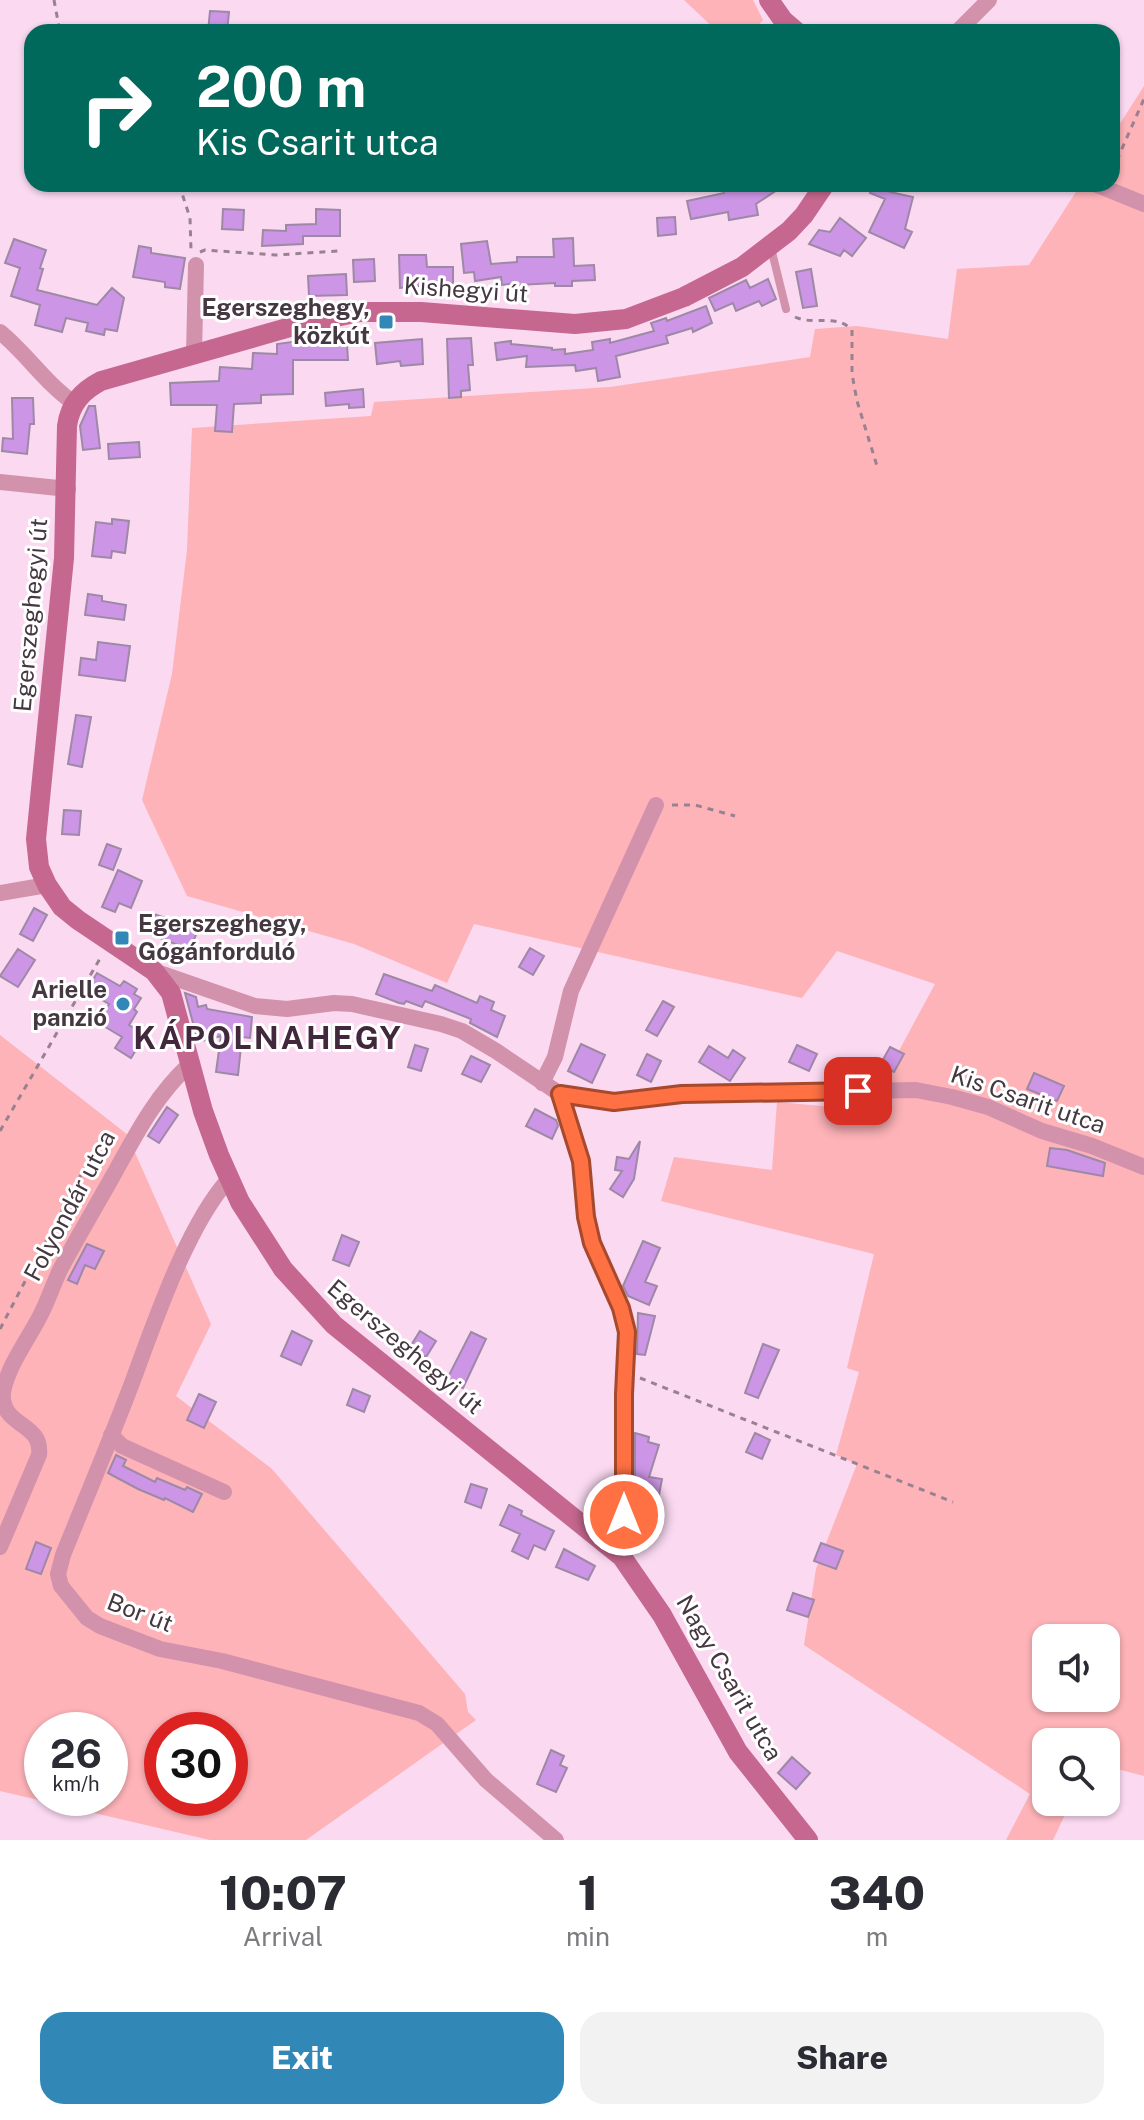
<!DOCTYPE html>
<html lang="en">
<head>
<meta charset="utf-8">
<style>
  :root { --surface:#fff; --page:#f2f2f3; --text:#2b2b33; --muted:#7c7c81; --accent:#3188b7 }
  body { margin:0; font-family:"Public Sans",sans-serif; background:var(--page); color:var(--text); height:100vh; display:flex; flex-direction:column; font-size:30px; white-space:nowrap }
  * { box-sizing:border-box; margin:0 }
  p { font-size:26px; color:var(--muted) }
  .icon { flex:none; width:44px; height:44px; fill:none; stroke:currentColor; stroke-width:2; stroke-linecap:round; stroke-linejoin:round }
  .map { position:relative; height:1840px; overflow:hidden }
  .panel { display:flex; flex-direction:column; background:var(--surface); flex:1 }
  .panel>* { flex:none }
  .hud { position:absolute; left:24px; top:24px; width:1096px; height:168px; border-radius:24px; box-shadow:0 2px 6px #0004; background:#00695c; color:#fff; overflow:hidden }
  .buttons { position:absolute; left:1032px; top:1624px; display:grid; gap:16px }
  .buttons a { display:grid; place-items:center; width:88px; height:88px; border-radius:16px; background:var(--surface); box-shadow:0 2px 6px #0004; font-size:40px }
  .speed { position:absolute; left:24px; top:1712px; display:flex; gap:16px; font-size:40px; font-weight:700; text-align:center }
  .speed>* { display:grid; place-content:center; width:104px; height:104px; border-radius:50%; background:var(--surface); box-shadow:0 2px 6px #0004; line-height:1 }
  .speed small { font-size:20px; font-weight:400 }
  .speed .limit { border:12px solid #d22; background:#fff; color:#111 }
  .pin { position:absolute; display:grid; place-items:center; width:68px; height:68px; color:#fff; margin:-34px; border-radius:16px; box-shadow:0 4px 12px #0006 }
  .me { position:absolute; width:88px; margin:-44px; rotate:0deg; stroke-linejoin:round; filter:drop-shadow(0 0 6px #0008) }
  .turn { display:flex; align-items:center; gap:28px; height:168px; padding:0 40px; font-size:36px }
  .turn .icon { width:104px; height:104px; stroke-width:2.5 }
  .turn b { display:block; font-size:56px; line-height:68px }
  .eta { display:flex; justify-content:space-evenly; align-items:center; height:136px; text-align:center }
  .eta b { font-size:48px; font-weight:800; line-height:56px }
  .primary-button { display:flex; gap:16px; margin-top:auto; padding:16px 40px }
  .primary-button a { flex:1; height:92px; border-radius:24px; background:var(--accent); color:#fff; font-size:32px; font-weight:800; line-height:92px; text-align:center }
  .primary-button a+a { background:var(--page); color:var(--text) }
  .map>svg:first-child { display:block }
  .green { fill:#fdb3b8; fill-rule:evenodd }
  .building { fill:#cd95e5; stroke:#9d89a6; stroke-width:2 }
  .lines { fill:none; stroke-linecap:round; stroke-linejoin:round }
  .path { stroke:#988291; stroke-width:3; stroke-dasharray:6 6; stroke-linecap:butt }
  .lane { stroke:#d392ab; stroke-width:8 }
  .street { stroke:#d392ab; stroke-width:16 }
  .secondary { stroke:#c5678e; stroke-width:20 }
  .route-casing { stroke:#a6492c; stroke-width:20 }
  .route { stroke:#ff7043; stroke-width:14 }
  .poi-dot { fill:#3188b7; stroke:#fff; stroke-width:3 }
  .labels { text-anchor:middle; stroke-width:6; stroke-linejoin:round; paint-order:stroke }
  .street-label { font-size:24px; fill:#453841; stroke:#fff }
  .poi-label { font-size:24px; font-weight:bold; fill:#453841; stroke:#fff; text-anchor:end }
  .district-label { font-size:32px; font-weight:bold; letter-spacing:2px; fill:#41283c; stroke:#fff }
</style>
</head>
<body>
<div class="map">
<svg width="1144" height="1840" viewBox="0 0 1144 1840">
  <rect width="100%" height="100%" fill="#fad9f1"/>
  <!-- green -->
  <path class="green" d="M684,0H753L763,20L752,32H718Z
    M1144,86V1776L1106,1766V1742H1046V1802H1071L1053,1840H1006L1030,1794L804,1645L816,1569L857,1464L836,1455L859,1372L847,1368L874,1254L661,1201L674,1157L772,1170L777,1102L867,1110L935,984L837,951L802,998L474,924L447,983L354,944L187,896L142,800L172,674L187,550L192,428L371,416L374,402L610,387L810,357L815,329L857,326L948,339L957,269L1029,265L1081,184H1112V136ZM1046,1638H1106V1698H1046Z
    M0,1035L137,1142L133,1148L211,1324L176,1396L272,1469L465,1694L468,1712L476,1720L306,1840H210L0,1791ZM42,1730H110V1798H42ZM162,1730H230V1798H162Z"/>
  <!-- building -->
  <path class="building" d="M210,11L229,12L227,32H208Z
    M722,184H786L756,204L758,215L729,220L728,212L691,219L687,201L724,193Z
    M873,184H893L890,192L913,197L905,229L912,232L904,248L869,232L885,199L870,193Z
    M223,209L244,210L243,230L222,229Z
    M316,209L340,210V236H303V244L262,246L263,230L286,231V225L316,224Z
    M675,217L676,234L658,236L657,218Z
    M840,218L866,238L852,256L844,250L840,256L809,244L819,230L830,232Z
    M573,238L574,266L594,265L595,280L572,281V286H555V283L518,285V283L502,285L501,277L475,281L474,272L464,273L461,244L487,241L491,264L517,262V257H554L553,239Z
    M14,239L46,250L40,268L43,269L37,290L97,305L112,288L124,298L117,331L105,329L104,335L86,331L88,323L66,318L62,332L35,325L40,305L11,296L20,268L5,263Z
    M139,246L151,248V253L185,258L180,289L165,287V282L133,277Z
    M399,255H426L427,267H453V283L400,288Z
    M374,259L375,281L354,282L353,260Z
    M811,269L817,306L803,308L796,272Z
    M346,274L347,295L309,296L308,276Z
    M768,279L776,299L762,306L759,301L736,311L733,303L715,311L709,298L746,280L750,288Z
    M706,306L712,323L693,332L692,328L666,336L668,343L616,356L620,377L598,381L596,368L576,371L575,365L526,367L527,356L497,360L495,343L511,341V344L552,348V350L565,349V354L593,350L592,342L610,339V343L654,331L651,323L666,318L667,321Z
    M346,329L348,360H293V394L261,395V403L234,404L232,432L215,431L217,405H171L170,383L219,381L220,367L252,369L253,353L277,354V344L321,338V334Z
    M471,338L473,365H468L470,390L461,391V397L449,398L447,339Z
    M422,339L423,364L401,366L400,361L377,364L375,343Z
    M363,389L364,407L349,408V404L326,406L325,393Z
    M12,398H33L34,424H30L27,454L2,451L3,438L13,439Z
    M89,406H95L100,448L83,450L80,426Z
    M139,442L140,457L109,459L108,444Z
    M112,519L129,521L125,553L112,551L111,558L92,556L96,522L112,524Z
    M88,594L102,596V601L126,605L124,620L85,615Z
    M98,642L130,646L125,681L79,675L81,658L96,660Z
    M76,715L91,717L82,767L68,764Z
    M64,810L81,811L79,835L62,834Z
    M107,844L121,849L113,870L99,865Z
    M118,870L142,881L131,908L119,903L115,912L102,907Z
    M34,908L47,915L33,941L20,934Z
    M147,912L175,921L174,924L197,932L190,950L140,930Z
    M530,948L544,956L533,975L519,967Z
    M18,949L35,960L18,987L0,976Z
    M97,973L120,986L124,981L137,989L134,994L141,998L134,1009L137,1012L129,1025L145,1035L131,1058L115,1048L122,1037L97,1022L109,1004L86,991Z
    M384,974L432,991L435,985L477,1003L480,996L494,1002L491,1010L505,1016L497,1037L470,1023L471,1019L425,1001L422,1007L406,1001L404,1004L399,1003L376,994Z
    M185,993L196,997L198,1007L206,1005L207,1009L252,1017L250,1038L242,1037L238,1075L216,1072L221,1036L198,1042Z
    M663,1001L674,1007L657,1036L646,1030Z
    M581,1044L605,1055L592,1083L568,1071Z
    M415,1045L428,1049L421,1071L408,1067Z
    M797,1045L817,1054L809,1071L789,1062Z
    M709,1046L728,1058L733,1050L745,1058L730,1081L699,1062Z
    M890,1047L904,1054L894,1072L880,1065Z
    M647,1054L661,1061L651,1082L637,1075Z
    M471,1056L490,1065L481,1082L462,1074Z
    M1034,1073L1064,1086L1057,1101L1027,1089Z
    M167,1107L178,1115L159,1143L148,1136Z
    M535,1109L556,1120L558,1126L552,1139L526,1126Z
    M640,1141L634,1179L623,1197L610,1189L622,1171L615,1170L617,1157L629,1159Z
    M1050,1148L1067,1150L1105,1163L1103,1176L1047,1166Z
    M342,1235L359,1242L349,1266L333,1260Z
    M643,1241L660,1248L645,1282L657,1286L649,1305L628,1296L623,1286Z
    M87,1244L104,1251L95,1269L85,1265L77,1284L68,1280Z
    M638,1313L655,1316L645,1355L637,1354Z
    M292,1331L312,1341L301,1365L281,1356Z
    M420,1331L436,1341L426,1357L410,1347Z
    M471,1332L486,1339L463,1388L447,1379Z
    M763,1344L779,1350L758,1398L745,1393Z
    M353,1389L370,1396L364,1412L347,1405Z
    M199,1394L216,1402L204,1428L187,1420Z
    M635,1433L649,1437L648,1442L659,1445L649,1477L662,1479L658,1500L635,1496Z
    M755,1433L770,1440L762,1459L746,1452Z
    M116,1455L126,1460L123,1466L155,1482L157,1478L185,1490L187,1487L202,1494L193,1512L165,1498L164,1500L138,1489L108,1473Z
    M471,1484L487,1489L481,1508L465,1502Z
    M509,1505L522,1511L521,1515L554,1531L545,1550L534,1545L528,1559L512,1551L520,1534L500,1525Z
    M36,1542L51,1548L41,1574L26,1569Z
    M821,1543L843,1551L836,1569L814,1561Z
    M564,1549L595,1566L588,1580L556,1567Z
    M793,1593L814,1600L808,1617L787,1610Z
    M551,1750L564,1756L560,1765L567,1768L556,1792L537,1784Z
    M792,1757L810,1773L796,1789L778,1773Z"/>
  <g class="lines">
    <!-- path -->
    <path class="path" d="M54,0L60,32
      M1112,171L1144,99
      M179,184L190,218L191,250
      M200,252L205,250L276,255L338,251
      M795,317C815,326 836,313 852,330V374L857,401L877,466
      M672,805H695L735,816
      M0,1131L102,955
      M0,1329L93,1152L106,1146L110,1148
      M640,1378L953,1502"/>
    <!-- lane -->
    <path class="lane" d="M771,248L786,309"/>
    <!-- street -->
    <path class="street" d="M957,32L989,0
      M1095,184L1144,204
      M0,332C27,354 46,384 74,403
      M194,354L196,265
      M0,482L68,489
      M0,893L47,885
      M154,971L255,1006L287,1009L334,1003L352,1004L441,1024L462,1031L496,1051L560,1094L583,1099L614,1102L682,1094L916,1090L952,1097L988,1107L1042,1131L1092,1146L1144,1167
      M542,1083L555,1057L571,991L656,805
      M560,1094L581,1161L586,1217L592,1243L621,1308L627,1332L624,1394V1515L620,1526L607,1543
      M229,1179C187,1225 154,1324 132,1383C110,1441 86,1498 63,1555L58,1574L61,1586L87,1618L100,1626L160,1649L222,1661L419,1713L437,1724L486,1780L556,1840
      M111,1435L122,1446L224,1492
      M0,1547L39,1455C43,1421 0,1428 3,1392C8,1364 31,1336 43,1310C49,1297 54,1283 60,1270C77,1238 96,1206 114,1174C136,1134 156,1095 190,1064"/>
    <!-- secondary -->
    <path class="secondary" d="M769,0L783,20L797,32
      M808,1840L738,1752L662,1615L622,1557L334,1325L283,1269L240,1202L219,1155L203,1111L171,993L154,971L78,920L62,907L47,885L39,867L36,839L64,558L67,426C70,404 82,391 101,381L294,326L359,312H421L575,324L626,319L684,297L742,267L789,231L804,215L825,184"/>
  </g>
  <g class="lines">
    <defs>
      <path id="route" d="M624,1515V1394L627,1332L621,1308L592,1243L586,1217L581,1161L560,1094L614,1102L682,1094L858,1091"/>
    </defs>
    <!-- route casing -->
    <use href="#route" class="route-casing"/>
    <!-- route -->
    <use href="#route" class="route"/>
  </g>
  <!-- markers -->
  <g class="poi-dot">
    <rect x="378" y="314" width="16" height="16" rx="4"/>
    <rect x="114" y="930" width="16" height="16" rx="4"/>
    <circle cx="123" cy="1004" r="8"/>
  </g>
  <g class="labels">
    <!-- street labels -->
    <g class="street-label">
      <text transform="translate(466 290) rotate(4)" y="8">Kishegyi út</text>
      <text transform="translate(31 615) rotate(-85)" y="8">Egerszeghegyi út</text>
      <text transform="translate(1028 1100) rotate(19)" y="8">Kis Csarit utca</text>
      <text transform="translate(70 1206) rotate(-62)" y="8">Folyondár utca</text>
      <text transform="translate(405 1347) rotate(40)" y="8">Egerszeghegyi út</text>
      <text transform="translate(140 1613) rotate(21)" y="8">Bor út</text>
      <text transform="translate(729 1678) rotate(60)" y="8">Nagy Csarit utca</text>
    </g>
    <!-- poi labels -->
    <g class="poi-label">
      <text x="370" y="316">Egerszeghegy,<tspan x="370" dy="28">közkút</tspan></text>
      <text x="138" y="932" text-anchor="start">Egerszeghegy,<tspan x="138" dy="28">Gógánforduló</tspan></text>
      <text x="107" y="998">Arielle<tspan x="107" dy="28">panzió</tspan></text>
    </g>
    <!-- district labels -->
    <g class="district-label">
      <text x="268" y="1049">KÁPOLNAHEGY</text>
    </g>
  </g>
</svg>
<div class="buttons">
<a><svg class="icon" aria-label="sound" viewBox="0 0 24 24"><path d="M4 9h4l5-4v14l-5-4H4zM17 9q2 3 0 6"/></svg></a>
<a><svg class="icon" aria-label="search" viewBox="0 0 24 24"><circle cx="10" cy="10" r="6"/><path d="M15 15l6 6"/></svg></a>
</div>
<div class="speed"><div>26<small>km/h</small></div><div class="limit">30</div></div>
<div class="pin" style="left:858px;top:1091px;background:#d93025"><svg class="icon" aria-label="arrive" viewBox="0 0 24 24"><path d="M6 21V4h12l-3 4 3 4H6"/></svg></div>
<svg class="me" style="left:624px;top:1515px" viewBox="-20 -20 40 40"><circle r="17" fill="#ff7043" stroke="#fff" stroke-width="3"/><path d="M0-11L8 9 0 5-8 9z" fill="#fff"/></svg>
<div class="hud">
<div class="turn"><svg class="icon" aria-label="right" viewBox="0 0 24 24"><path d="M7 20v-9h11M14 6l5 5-5 5"/></svg><div><b>200 m</b>Kis Csarit utca</div></div>
</div>
</div>
<section class="panel">
<div class="eta">
<div><b>10:07</b><p>Arrival</p></div>
<div><b>1</b><p>min</p></div>
<div><b>340</b><p>m</p></div>
</div>
<div class="primary-button"><a>Exit</a><a>Share</a></div>
</section>
</body>
</html>
